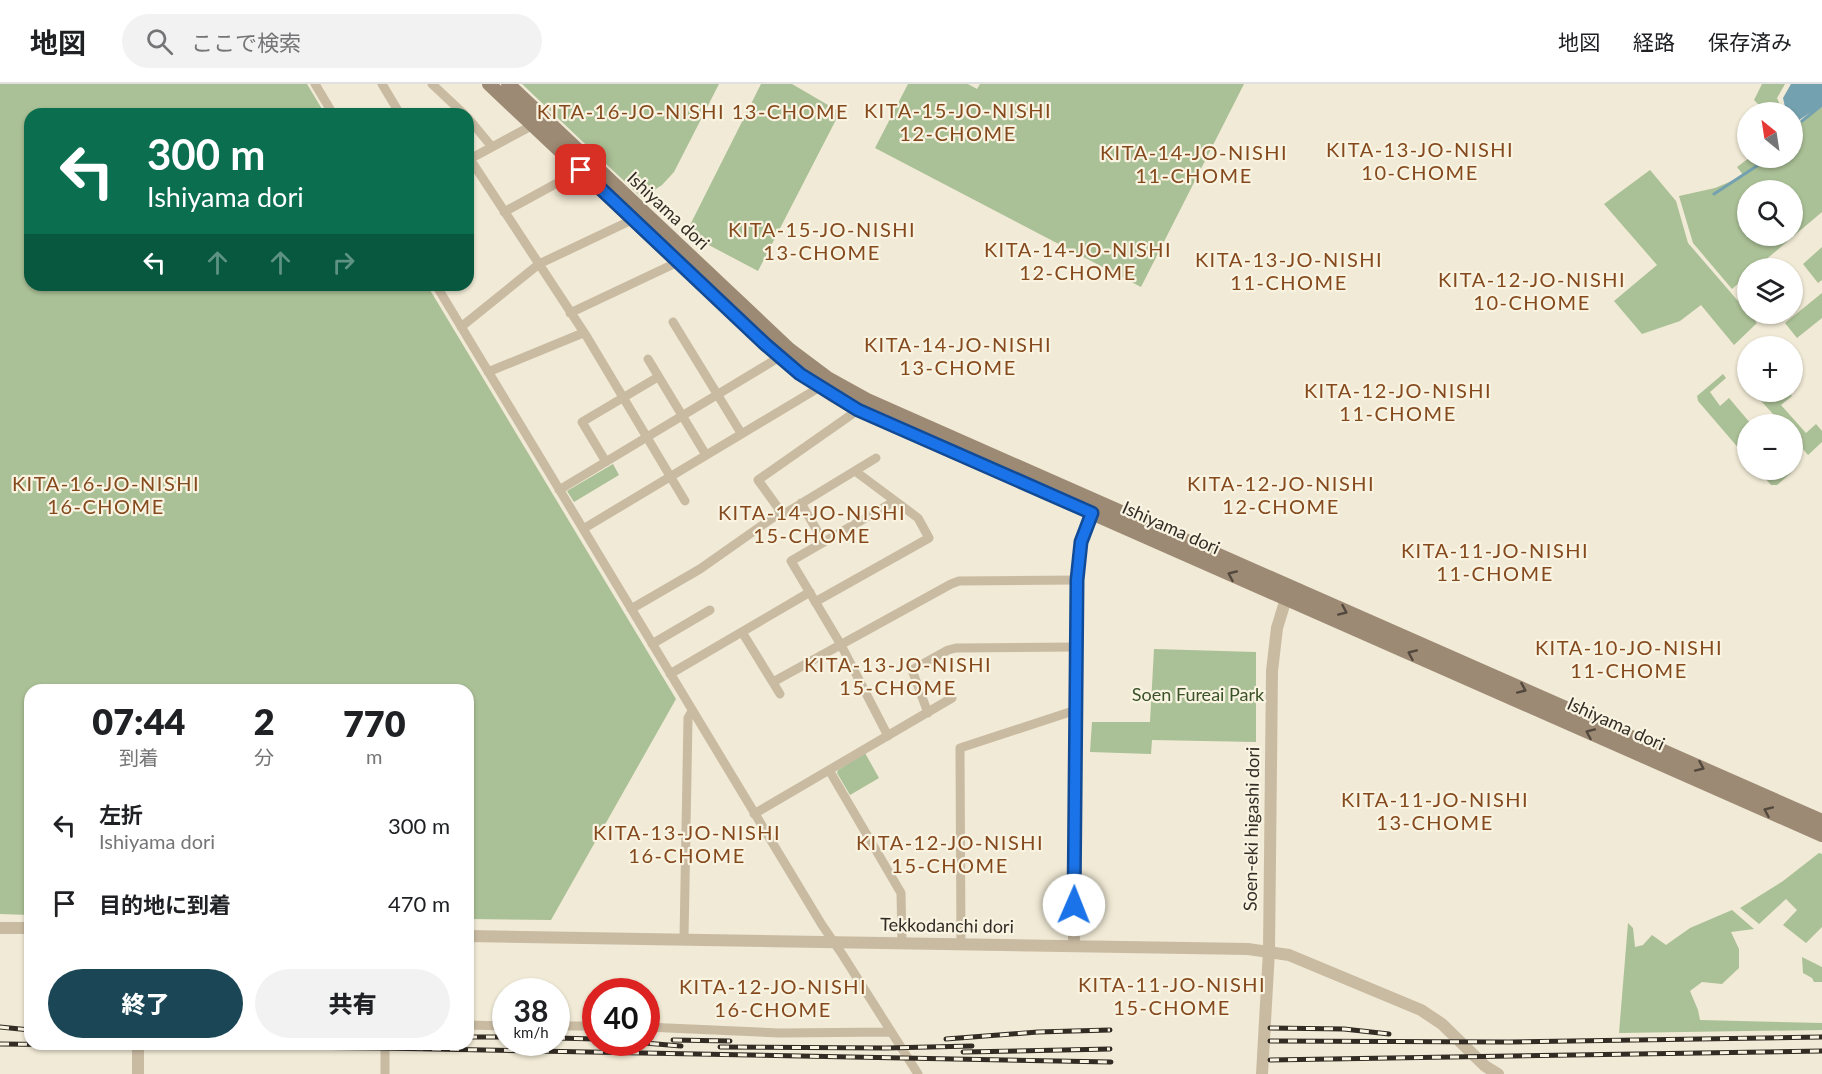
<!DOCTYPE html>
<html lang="ja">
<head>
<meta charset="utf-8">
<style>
  :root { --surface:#fff; --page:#f2f2f2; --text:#202124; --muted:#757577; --line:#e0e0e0; --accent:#1a4656 }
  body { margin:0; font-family:Lato,"Noto Sans JP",sans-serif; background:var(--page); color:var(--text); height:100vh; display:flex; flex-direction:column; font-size:22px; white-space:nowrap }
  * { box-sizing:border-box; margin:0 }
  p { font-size:20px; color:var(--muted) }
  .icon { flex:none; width:33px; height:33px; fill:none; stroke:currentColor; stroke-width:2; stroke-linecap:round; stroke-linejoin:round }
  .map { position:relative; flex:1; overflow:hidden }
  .sheet { position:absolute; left:24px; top:600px; width:450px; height:366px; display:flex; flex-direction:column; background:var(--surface); border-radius:18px; box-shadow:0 2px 4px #0004 }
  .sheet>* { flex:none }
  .hud { position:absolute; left:24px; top:24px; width:450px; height:183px; border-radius:18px; box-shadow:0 2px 4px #0004; background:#0b6e4f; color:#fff; overflow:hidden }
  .needle { width:39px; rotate:330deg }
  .fabs { position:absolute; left:1737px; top:18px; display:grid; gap:12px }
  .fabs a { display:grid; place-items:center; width:66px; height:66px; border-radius:50%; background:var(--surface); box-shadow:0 2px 4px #0004; font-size:30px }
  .speed { position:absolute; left:492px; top:894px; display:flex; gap:12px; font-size:30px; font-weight:700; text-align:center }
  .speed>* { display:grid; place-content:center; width:78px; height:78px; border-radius:50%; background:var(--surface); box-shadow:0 2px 4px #0004; line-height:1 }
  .speed small { font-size:15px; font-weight:400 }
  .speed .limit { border:9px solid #d22; background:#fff; color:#111 }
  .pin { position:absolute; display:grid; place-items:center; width:51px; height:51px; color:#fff; margin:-26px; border-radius:12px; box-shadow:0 3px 9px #0006 }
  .me { position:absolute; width:66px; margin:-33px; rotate:1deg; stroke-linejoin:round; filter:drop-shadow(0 0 4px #0008) }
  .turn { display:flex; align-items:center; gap:21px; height:126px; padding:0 24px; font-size:27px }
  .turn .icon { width:78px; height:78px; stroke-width:2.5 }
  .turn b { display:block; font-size:42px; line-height:51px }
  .lanes { display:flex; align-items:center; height:57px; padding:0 24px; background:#0003; justify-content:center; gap:30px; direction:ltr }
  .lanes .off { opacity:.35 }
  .eta { display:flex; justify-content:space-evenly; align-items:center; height:102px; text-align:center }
  .eta b { font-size:36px; font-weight:800; line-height:42px }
  .button { display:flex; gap:12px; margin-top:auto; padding:12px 24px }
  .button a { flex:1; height:69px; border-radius:36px; background:var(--accent); color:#fff; font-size:24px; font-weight:800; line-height:69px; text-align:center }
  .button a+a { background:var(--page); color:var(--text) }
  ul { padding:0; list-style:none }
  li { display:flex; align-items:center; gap:18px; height:78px; padding:0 24px }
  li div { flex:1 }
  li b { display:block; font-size:22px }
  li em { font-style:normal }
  header { display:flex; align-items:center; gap:36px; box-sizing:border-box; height:84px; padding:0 30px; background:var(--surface); border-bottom:2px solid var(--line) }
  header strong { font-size:28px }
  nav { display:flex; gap:33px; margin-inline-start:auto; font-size:21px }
  .search { width:420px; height:54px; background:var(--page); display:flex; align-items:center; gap:15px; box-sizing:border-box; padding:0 21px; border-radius:33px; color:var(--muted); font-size:22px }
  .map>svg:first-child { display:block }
  .green { fill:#aac096; fill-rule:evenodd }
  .water { fill:#74a1af }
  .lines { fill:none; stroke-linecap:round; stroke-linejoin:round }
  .stream { stroke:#74a1af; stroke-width:3 }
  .minor { stroke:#c9bba2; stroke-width:9 }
  .tertiary { stroke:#c9bba2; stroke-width:12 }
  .secondary { stroke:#9d8a74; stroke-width:14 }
  .rail-casing { stroke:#332c25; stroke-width:5 }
  .rail { stroke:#f9f3e2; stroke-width:3; stroke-dasharray:9; stroke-linecap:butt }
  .oneway { stroke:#53483d }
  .route-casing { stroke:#114b97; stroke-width:15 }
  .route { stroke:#1a73e8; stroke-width:10 }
  .labels { text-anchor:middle; stroke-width:4.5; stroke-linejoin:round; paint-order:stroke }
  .street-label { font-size:18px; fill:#332c25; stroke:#f9f3e2 }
  .park-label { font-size:18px; fill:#3a5228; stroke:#f9f3e2 }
  .neighbourhood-label { font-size:20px; letter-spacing:1.5px; fill:#84491c; stroke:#f9f3e2 }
</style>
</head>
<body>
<header>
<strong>地図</strong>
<div class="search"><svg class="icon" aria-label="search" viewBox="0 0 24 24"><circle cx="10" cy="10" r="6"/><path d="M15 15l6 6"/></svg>ここで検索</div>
<nav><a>地図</a><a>経路</a><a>保存済み</a></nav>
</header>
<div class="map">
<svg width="1822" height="990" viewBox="0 0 1822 990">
  <rect width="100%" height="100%" fill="#f1ead6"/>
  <!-- green -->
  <path class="green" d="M0,0H307L325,30H30V201H427L676,615L551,836L468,835V606H30V831L0,830Z
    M522,0H719L674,88L662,101L642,114Z
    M761,0H792L840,28L758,187L686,149Z
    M908,0H968L977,5L980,0H1244L1141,203L875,64Z
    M1762,0H1785L1777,14L1783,28H1766L1754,16Z
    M1822,23V128L1756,184H1748L1747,192L1732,205L1693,159L1679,112L1715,104L1744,92L1737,83L1749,74H1792L1793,38L1796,41ZM1748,106H1792V152H1748Z
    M1650,86L1676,117L1688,159L1757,239L1734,261L1701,221L1680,237L1642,250L1614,217L1657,181L1604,120Z
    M1822,163V196L1818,199L1803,180Z
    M1822,209V234L1797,254L1785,239Z
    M1723,290L1726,294L1710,308L1720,322L1729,314L1751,340H1748L1747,374L1698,317L1697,312Z
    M1753,308H1788L1792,312L1781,321L1806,349L1816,340L1822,347V358L1808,371L1793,353L1792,340H1782Z
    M613,380L619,391L574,418L567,407Z
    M1758,386H1788L1791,389L1777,401H1771Z
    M1154,565L1256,568V658L1152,656L1151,670L1090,668L1092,638H1150Z
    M865,669L879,694L850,711L837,689L838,686Z
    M1819,769L1822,770V843L1806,859L1783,841L1797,826L1786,815L1759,840L1740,824L1783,797Z
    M1732,826L1754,845L1731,848L1739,865V884L1722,900L1702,898L1690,907L1698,926L1700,936L1822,939V946L1619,949L1628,839L1633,844L1635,863L1643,861L1652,851L1666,861L1690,844Z
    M1802,873L1822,883V898H1814L1812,894L1803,889Z"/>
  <!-- water -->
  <path class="water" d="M1791,0H1822V21L1799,36H1795L1796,49H1794L1792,28H1789L1785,23L1783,14Z"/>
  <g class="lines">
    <!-- stream -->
    <path class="stream" d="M1802,37L1822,21
      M1714,110L1769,74"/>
    <!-- minor -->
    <path class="minor" d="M315,0L333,30
      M382,0L400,30
      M432,0L464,30
      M468,34L492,63
      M470,75L587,253L685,417
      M468,76L533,41
      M504,128L581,86
      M436,201L822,841L842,870L918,990
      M570,229L678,178
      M673,238L741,349
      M461,243L539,180L636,134
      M648,275L706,371
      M488,288L583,249
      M606,378L582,338L658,293
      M559,406L783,271
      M801,419L823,457
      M781,428L758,396L858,326
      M583,445L820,303
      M815,518L929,454L918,434L855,387
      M631,525L700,485L781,428L784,430L876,374
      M742,548L780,610
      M652,560L710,526
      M670,590L810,508
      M773,598L951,500L959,497L1077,496
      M928,629L912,586L948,566L956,564L1076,563
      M888,652L841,561L791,477L895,417
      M829,686L901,809L902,859
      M754,730L952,614
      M684,855L688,634L692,627
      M961,860L960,664L1076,626
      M468,941L506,942
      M556,942H596
      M646,943L779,949L891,948
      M385,990V960"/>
    <!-- tertiary -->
    <path class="tertiary" d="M0,844H30
      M468,852L1248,865L1289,871L1421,926L1442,940L1485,982L1498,990
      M1074,862L1078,477L1081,458L1095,422
      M138,990V960
      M1262,990L1269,867L1272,587L1277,544L1288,508"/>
    <!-- secondary -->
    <path class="secondary" d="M489,0L765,260C794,286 824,307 858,326L1822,751
      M508,0L789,265L829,295L867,316L1822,737"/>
    <defs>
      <path id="rail" d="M0,943L30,946
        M1270,944L1344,945L1389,950
        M468,953H506
        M556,954L596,955
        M946,955L1038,948L1110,946
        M673,956L730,957
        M1270,957L1509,958L1822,953
        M632,958L681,962
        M0,960L382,964L1111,978
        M720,963L886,964L972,962
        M963,968L1110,965
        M1270,976L1822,967"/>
    </defs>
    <!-- rail casing -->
    <use href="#rail" class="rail-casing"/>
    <!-- rail -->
    <use href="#rail" class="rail"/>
  </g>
  <!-- one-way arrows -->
  <defs><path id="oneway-chevron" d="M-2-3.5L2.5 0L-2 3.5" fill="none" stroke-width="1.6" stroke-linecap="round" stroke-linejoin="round" transform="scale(1.5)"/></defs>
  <g class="oneway">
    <use href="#oneway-chevron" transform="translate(1232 491) rotate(-156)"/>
    <use href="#oneway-chevron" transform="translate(1343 527) rotate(24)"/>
    <use href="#oneway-chevron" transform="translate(1412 570) rotate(-156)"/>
    <use href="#oneway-chevron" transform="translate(1522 605) rotate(24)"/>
    <use href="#oneway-chevron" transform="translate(1590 649) rotate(-156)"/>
    <use href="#oneway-chevron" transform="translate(1700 683) rotate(24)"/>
    <use href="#oneway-chevron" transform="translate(1768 727) rotate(-156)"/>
  </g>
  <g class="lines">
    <defs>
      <path id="route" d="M581,86L765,260L800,290L858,326L1092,429L1081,458L1077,496L1074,821"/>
    </defs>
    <!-- route casing -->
    <use href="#route" class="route-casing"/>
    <!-- route -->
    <use href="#route" class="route"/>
  </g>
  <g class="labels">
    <!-- street labels -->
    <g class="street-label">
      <text transform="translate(668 127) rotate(43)" y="6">Ishiyama dori</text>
      <text transform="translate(1171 444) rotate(24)" y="6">Ishiyama dori</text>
      <text transform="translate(1616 640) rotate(24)" y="6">Ishiyama dori</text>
      <text transform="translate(1252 745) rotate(-89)" y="6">Soen-eki higashi dori</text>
      <text transform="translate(947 842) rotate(1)" y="6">Tekkodanchi dori</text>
    </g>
    <!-- park labels -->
    <g class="park-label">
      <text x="1198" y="617">Soen Fureai Park</text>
    </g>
    <!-- neighbourhood labels -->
    <g class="neighbourhood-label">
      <text x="958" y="34">KITA-15-JO-NISHI<tspan x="958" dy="23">12-CHOME</tspan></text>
      <text x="693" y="35">KITA-16-JO-NISHI 13-CHOME</text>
      <text x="1420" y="73">KITA-13-JO-NISHI<tspan x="1420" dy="23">10-CHOME</tspan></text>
      <text x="1194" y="76">KITA-14-JO-NISHI<tspan x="1194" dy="23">11-CHOME</tspan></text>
      <text x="822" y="153">KITA-15-JO-NISHI<tspan x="822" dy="23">13-CHOME</tspan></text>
      <text x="1078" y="173">KITA-14-JO-NISHI<tspan x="1078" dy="23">12-CHOME</tspan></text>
      <text x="1289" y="183">KITA-13-JO-NISHI<tspan x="1289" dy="23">11-CHOME</tspan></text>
      <text x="1532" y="203">KITA-12-JO-NISHI<tspan x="1532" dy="23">10-CHOME</tspan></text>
      <text x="958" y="268">KITA-14-JO-NISHI<tspan x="958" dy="23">13-CHOME</tspan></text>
      <text x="1398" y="314">KITA-12-JO-NISHI<tspan x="1398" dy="23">11-CHOME</tspan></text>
      <text x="106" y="407">KITA-16-JO-NISHI<tspan x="106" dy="23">16-CHOME</tspan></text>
      <text x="1281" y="407">KITA-12-JO-NISHI<tspan x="1281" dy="23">12-CHOME</tspan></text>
      <text x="812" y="436">KITA-14-JO-NISHI<tspan x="812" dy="23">15-CHOME</tspan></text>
      <text x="1495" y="474">KITA-11-JO-NISHI<tspan x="1495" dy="23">11-CHOME</tspan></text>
      <text x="1629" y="571">KITA-10-JO-NISHI<tspan x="1629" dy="23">11-CHOME</tspan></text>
      <text x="898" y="588">KITA-13-JO-NISHI<tspan x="898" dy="23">15-CHOME</tspan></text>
      <text x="1435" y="723">KITA-11-JO-NISHI<tspan x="1435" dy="23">13-CHOME</tspan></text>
      <text x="687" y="756">KITA-13-JO-NISHI<tspan x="687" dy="23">16-CHOME</tspan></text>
      <text x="950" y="766">KITA-12-JO-NISHI<tspan x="950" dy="23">15-CHOME</tspan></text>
      <text x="1172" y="908">KITA-11-JO-NISHI<tspan x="1172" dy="23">15-CHOME</tspan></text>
      <text x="773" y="910">KITA-12-JO-NISHI<tspan x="773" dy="23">16-CHOME</tspan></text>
    </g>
  </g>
</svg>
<div class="fabs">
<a><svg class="needle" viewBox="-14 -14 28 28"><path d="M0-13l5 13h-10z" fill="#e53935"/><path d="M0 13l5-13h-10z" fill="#757577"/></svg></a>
<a><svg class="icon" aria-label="search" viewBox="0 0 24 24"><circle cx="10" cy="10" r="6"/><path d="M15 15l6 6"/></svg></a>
<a><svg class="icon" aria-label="layers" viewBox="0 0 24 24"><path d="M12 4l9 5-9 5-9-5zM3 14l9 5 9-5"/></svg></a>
<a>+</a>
<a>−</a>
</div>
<div class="speed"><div>38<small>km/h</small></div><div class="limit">40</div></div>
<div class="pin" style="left:581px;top:86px;background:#d93025"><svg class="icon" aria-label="arrive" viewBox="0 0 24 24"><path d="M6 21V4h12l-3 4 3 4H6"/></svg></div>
<svg class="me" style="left:1074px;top:821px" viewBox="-20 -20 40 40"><circle r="19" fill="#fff"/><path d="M0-13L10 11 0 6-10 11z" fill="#1a73e8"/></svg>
<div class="hud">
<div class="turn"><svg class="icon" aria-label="left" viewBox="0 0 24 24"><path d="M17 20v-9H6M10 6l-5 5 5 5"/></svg><div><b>300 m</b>Ishiyama dori</div></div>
<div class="lanes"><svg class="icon" aria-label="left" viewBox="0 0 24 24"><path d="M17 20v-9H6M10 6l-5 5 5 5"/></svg><svg class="icon off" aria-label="ahead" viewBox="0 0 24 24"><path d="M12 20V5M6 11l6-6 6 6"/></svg><svg class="icon off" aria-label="ahead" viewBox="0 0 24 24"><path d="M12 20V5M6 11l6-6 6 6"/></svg><svg class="icon off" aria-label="right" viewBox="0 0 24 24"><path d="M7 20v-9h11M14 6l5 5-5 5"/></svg></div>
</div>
<section class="sheet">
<div class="eta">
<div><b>07:44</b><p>到着</p></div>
<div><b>2</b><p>分</p></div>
<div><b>770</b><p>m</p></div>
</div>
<ul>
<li><svg class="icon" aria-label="left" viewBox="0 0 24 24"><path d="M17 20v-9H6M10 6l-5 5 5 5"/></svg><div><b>左折</b><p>Ishiyama dori</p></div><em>300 m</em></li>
<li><svg class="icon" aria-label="arrive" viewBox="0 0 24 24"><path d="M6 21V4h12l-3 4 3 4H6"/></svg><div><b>目的地に到着</b></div><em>470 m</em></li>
</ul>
<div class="button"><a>終了</a><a>共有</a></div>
</section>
</div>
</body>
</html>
